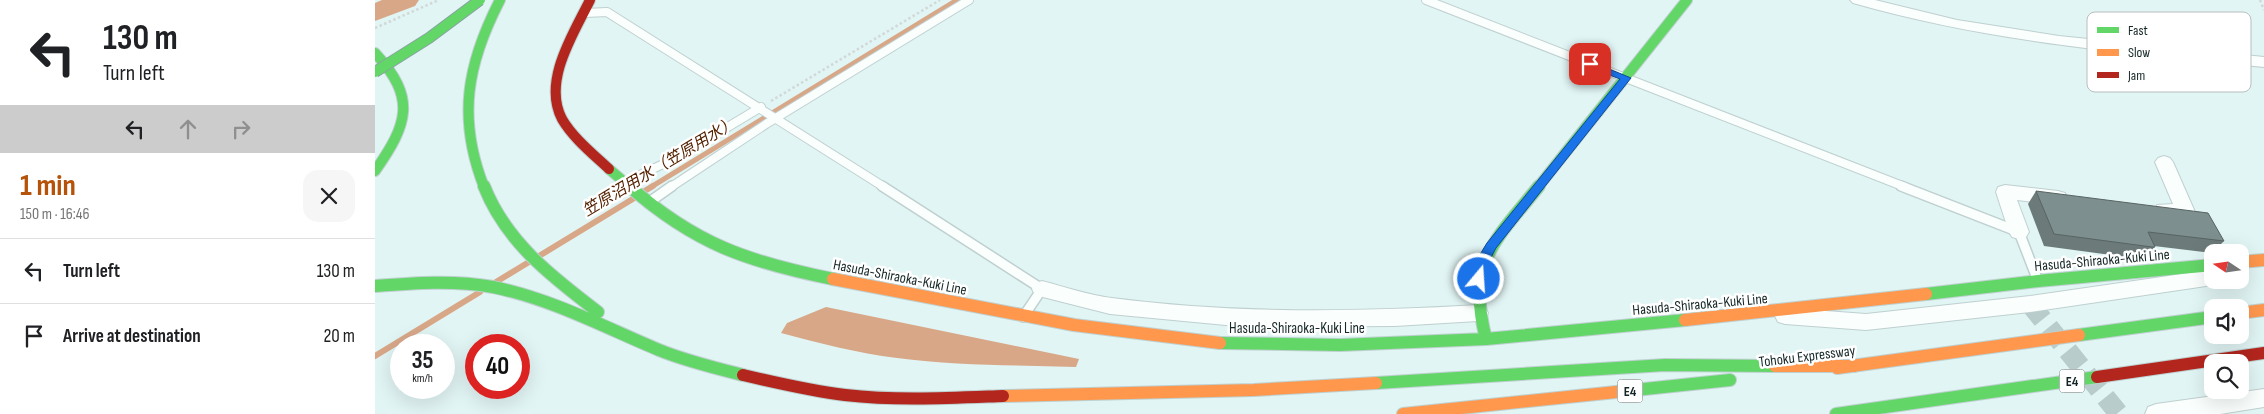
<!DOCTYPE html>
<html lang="en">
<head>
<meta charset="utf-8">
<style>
  :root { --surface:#fff; --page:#f6f6f6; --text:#202124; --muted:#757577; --line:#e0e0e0; --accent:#b45309 }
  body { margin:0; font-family:"Sofia Sans Condensed","Noto Sans JP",sans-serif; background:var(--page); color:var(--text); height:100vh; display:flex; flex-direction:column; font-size:19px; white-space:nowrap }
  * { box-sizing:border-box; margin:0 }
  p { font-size:16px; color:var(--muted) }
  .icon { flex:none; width:28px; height:28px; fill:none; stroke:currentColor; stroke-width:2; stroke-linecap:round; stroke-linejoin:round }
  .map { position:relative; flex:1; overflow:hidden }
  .sheet { display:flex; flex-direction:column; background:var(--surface); width:375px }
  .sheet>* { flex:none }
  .hud { background:#fff; color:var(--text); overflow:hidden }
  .needle { width:32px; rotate:283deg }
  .controls { position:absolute; left:1829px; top:244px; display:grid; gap:10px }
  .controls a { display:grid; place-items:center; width:45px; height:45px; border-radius:10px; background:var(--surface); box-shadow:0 5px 20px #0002; font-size:25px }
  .speed { position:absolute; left:15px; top:334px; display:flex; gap:10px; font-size:25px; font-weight:700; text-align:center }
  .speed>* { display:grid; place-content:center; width:65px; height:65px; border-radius:50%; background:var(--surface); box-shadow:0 5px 20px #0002; line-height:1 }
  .speed small { font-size:12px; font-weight:400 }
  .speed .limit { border:8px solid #d22; background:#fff; color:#111 }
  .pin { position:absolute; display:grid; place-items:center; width:42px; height:42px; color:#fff; margin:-21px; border-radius:10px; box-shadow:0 2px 8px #0006 }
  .me { position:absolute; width:55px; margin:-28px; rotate:18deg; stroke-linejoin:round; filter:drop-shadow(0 0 4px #0008) }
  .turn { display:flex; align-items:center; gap:18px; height:105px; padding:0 20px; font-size:22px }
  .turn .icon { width:65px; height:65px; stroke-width:2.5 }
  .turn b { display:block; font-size:35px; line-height:42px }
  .lanes { display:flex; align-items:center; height:48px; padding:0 20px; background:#0003; justify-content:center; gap:25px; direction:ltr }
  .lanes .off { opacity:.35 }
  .round { display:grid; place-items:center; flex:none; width:52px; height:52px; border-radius:15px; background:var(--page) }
  .head { display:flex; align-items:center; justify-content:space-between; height:85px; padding:0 20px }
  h1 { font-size:30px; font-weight:700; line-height:38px; color:var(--accent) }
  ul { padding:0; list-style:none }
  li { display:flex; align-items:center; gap:15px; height:65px; padding:0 20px; border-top:1px solid var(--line) }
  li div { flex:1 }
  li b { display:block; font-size:19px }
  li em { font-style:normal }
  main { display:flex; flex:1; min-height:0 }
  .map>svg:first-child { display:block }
  .water { fill:#d8a788 }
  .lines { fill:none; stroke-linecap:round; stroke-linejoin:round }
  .stream-far1 { stroke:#d8a788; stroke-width:5 }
  .stream { stroke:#d8a788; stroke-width:6 }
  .river { fill:#d8a788; fill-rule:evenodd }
  .street-tunnel { stroke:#b8cccb; stroke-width:20; stroke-dasharray:20 10; stroke-linecap:butt }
  .lane-far1-casing { stroke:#bed0cf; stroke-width:10 }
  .lane-casing { stroke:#bed0cf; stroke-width:12 }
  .street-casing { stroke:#bed0cf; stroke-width:2 }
  .fast-far1-casing { stroke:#bed0cf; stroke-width:12 }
  .fast-casing { stroke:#bed0cf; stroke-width:14 }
  .slow-casing { stroke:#bed0cf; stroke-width:14 }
  .jam-far1-casing { stroke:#bed0cf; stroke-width:12 }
  .jam-casing { stroke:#bed0cf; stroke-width:14 }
  .path { stroke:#d2d8d8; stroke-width:2.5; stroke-dasharray:2.5 2.5; stroke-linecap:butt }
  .lane-far1 { stroke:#fafefd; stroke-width:8 }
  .lane { stroke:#fafefd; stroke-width:9 }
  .street { fill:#fafefd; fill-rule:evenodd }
  .fast-far1 { stroke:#63d668; stroke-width:10 }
  .fast { stroke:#63d668; stroke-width:12 }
  .slow { stroke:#ff974d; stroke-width:12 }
  .jam-far1 { stroke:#b3261e; stroke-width:10 }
  .jam { stroke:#b3261e; stroke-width:12 }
  .fast-bridge-casing { stroke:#87a3a2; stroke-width:12; stroke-linecap:butt }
  .fast-bridge { stroke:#63d668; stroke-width:10 }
  .wall { fill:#6c7b7a }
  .building { fill:#7d8f8e; stroke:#586463 }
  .route { fill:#1a73e8; stroke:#114b97 }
  .labels { text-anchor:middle; stroke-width:5; stroke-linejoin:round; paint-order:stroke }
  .shield { fill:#fff; stroke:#5b6867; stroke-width:1 }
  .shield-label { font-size:14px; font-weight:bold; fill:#152726 }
  .street-label { font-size:15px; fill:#152726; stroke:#fff }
  .water-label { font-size:16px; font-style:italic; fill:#542200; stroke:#fff }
  .key { fill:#fff; stroke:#b9bebe; stroke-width:1 }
  .key-label { font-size:14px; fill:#152726 }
</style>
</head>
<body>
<main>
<section class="sheet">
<div class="hud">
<div class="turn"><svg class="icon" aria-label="left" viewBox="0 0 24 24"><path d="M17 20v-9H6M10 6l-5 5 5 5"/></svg><div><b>130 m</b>Turn left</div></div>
<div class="lanes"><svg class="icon" aria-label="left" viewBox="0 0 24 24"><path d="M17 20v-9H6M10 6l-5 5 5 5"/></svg><svg class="icon off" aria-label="ahead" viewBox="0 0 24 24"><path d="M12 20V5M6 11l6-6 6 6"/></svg><svg class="icon off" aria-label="right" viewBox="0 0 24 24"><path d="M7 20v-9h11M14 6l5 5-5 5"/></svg></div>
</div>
<div class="head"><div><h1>1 min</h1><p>150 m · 16:46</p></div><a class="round"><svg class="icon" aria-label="close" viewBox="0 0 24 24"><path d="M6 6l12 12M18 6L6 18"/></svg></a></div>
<ul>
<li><svg class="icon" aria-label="left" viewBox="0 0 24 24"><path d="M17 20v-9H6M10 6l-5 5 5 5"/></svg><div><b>Turn left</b></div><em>130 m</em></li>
<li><svg class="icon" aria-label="arrive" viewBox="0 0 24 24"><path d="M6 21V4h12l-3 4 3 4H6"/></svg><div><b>Arrive at destination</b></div><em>20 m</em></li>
</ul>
</section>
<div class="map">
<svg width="1889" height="414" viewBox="0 0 1889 414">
  <rect width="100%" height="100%" fill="#e1f5f4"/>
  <!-- water -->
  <path class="water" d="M451,307L704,359L701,367C642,365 581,366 522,358C482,353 444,343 406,333L412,323Z"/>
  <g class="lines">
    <!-- stream-far1 -->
    <path class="stream-far1" d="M276,187L582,0"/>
    <!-- stream -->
    <path class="stream" d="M268,192L278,186
      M164,256L261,197
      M121,282L154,262
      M0,356L105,292"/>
    <!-- river -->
    <path class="river" d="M7,0H44L40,6L0,21V3Z"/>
    <!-- street-tunnel -->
    <path class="street-tunnel" d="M1655,304L1744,414"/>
    <defs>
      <path id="lane-far1" d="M1051,0L1530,187
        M210,13L232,12L509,187
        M250,182L303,157L386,107
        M296,187L391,124L594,0"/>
      <path id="lane" d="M507,186L667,289L648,317
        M1526,186L1644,232L1663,281
        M273,203L297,186"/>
      <path id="street" d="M1475,0H1500L1582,20L1684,36L1889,57V67C1748,53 1615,42 1478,3Z
        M1789,156L1795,158L1798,162L1820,212L1818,217C1807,220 1793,218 1782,215L1780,210L1782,205L1798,204L1780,162L1783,158Z
        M1630,185L1683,191L1690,193L1692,198L1690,203L1683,205L1642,200L1654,232L1651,237L1644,239L1637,237L1634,232L1621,192L1623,187Z
        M1838,268V280H1845L1831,286L1655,312L1491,330L1410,324L1403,322L1400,316L1403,310L1410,308L1491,314L1655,296L1828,271Z
        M667,281C690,287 714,295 737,298C859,314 981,312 1103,305L1110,307L1113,313L1110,319L1103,321L1020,326L872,327L735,314L660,295L657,289L660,283Z
        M1889,389V407L1845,414H1770L1773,407L1781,404Z"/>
      <path id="fast-far1" d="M0,53C42,98 33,124 0,171
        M234,169L255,187
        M109,187C82,118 92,64 125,0
        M1163,187L1312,0"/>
      <path id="fast" d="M109,186C131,242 177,277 223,312
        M254,186C320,244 373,262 458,279
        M0,286C39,283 79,280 118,287C177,299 229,327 284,350C311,361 340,368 368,375
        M1551,294L1663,281L1838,265
        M1704,335L1838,317
        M1111,339C1091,262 1119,242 1164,186
        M845,343L965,345L1111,339L1310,320
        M1001,383L1290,365L1400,366
        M1241,392L1355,380
        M1461,414L1722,377"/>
      <path id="slow" d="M1865,262L1889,260
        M458,279L699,325L845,343
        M1865,313L1889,310
        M1310,320L1551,294
        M1400,366H1480
        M1462,368L1704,335
        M628,396L879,390L1001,383
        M1028,414L1241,392"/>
      <path id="jam-far1" d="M215,0C199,33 167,81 187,119C198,138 218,154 234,169"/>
      <path id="jam" d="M368,375C402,383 436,391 470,395C522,401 576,398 628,396
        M1722,377L1889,353"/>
    </defs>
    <!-- lane-far1 casing -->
    <use href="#lane-far1" class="lane-far1-casing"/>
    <!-- lane casing -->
    <use href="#lane" class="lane-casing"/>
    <!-- street casing -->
    <use href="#street" class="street-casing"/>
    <!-- fast-far1 casing -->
    <use href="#fast-far1" class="fast-far1-casing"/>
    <!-- fast casing -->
    <use href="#fast" class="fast-casing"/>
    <!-- slow casing -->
    <use href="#slow" class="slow-casing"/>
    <!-- jam-far1 casing -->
    <use href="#jam-far1" class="jam-far1-casing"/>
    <!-- jam casing -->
    <use href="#jam" class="jam-casing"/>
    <!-- path -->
    <path class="path" d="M1885,0L1889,10
      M0,28L64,0
      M396,101L565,0"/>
    <!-- lane-far1 -->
    <use href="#lane-far1" class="lane-far1"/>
    <!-- lane -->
    <use href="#lane" class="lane"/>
    <!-- street -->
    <use href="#street" class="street"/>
    <!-- fast-far1 -->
    <use href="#fast-far1" class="fast-far1"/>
    <!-- fast -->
    <use href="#fast" class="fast"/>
    <!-- slow -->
    <use href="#slow" class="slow"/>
    <!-- jam-far1 -->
    <use href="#jam-far1" class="jam-far1"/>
    <!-- jam -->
    <use href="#jam" class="jam"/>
    <defs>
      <path id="fast-bridge" d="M0,72L54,38L105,0"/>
    </defs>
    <!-- fast-bridge casing -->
    <use href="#fast-bridge" class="fast-bridge-casing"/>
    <!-- fast-bridge -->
    <use href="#fast-bridge" class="fast-bridge"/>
  </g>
  <!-- wall -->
  <path class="wall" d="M1661,191L1849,241L1837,253L1779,246L1780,247L1769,259H1766L1669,246L1653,204Z"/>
  <!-- building -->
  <path class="building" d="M1661,191L1833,213L1849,241L1773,232L1780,247H1777L1679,234Z"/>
  <!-- route -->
  <path class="route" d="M1215,61L1256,78L1121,248L1112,265L1108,282H1099C1094,270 1106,253 1112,243L1245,79L1211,66V62Z"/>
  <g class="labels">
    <!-- shield labels -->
    <g class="shield">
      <rect x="1684.5" y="369.5" width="25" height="23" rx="4"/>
      <rect x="1242.5" y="379.5" width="25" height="23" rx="4"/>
    </g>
    <g class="shield-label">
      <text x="1697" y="386">E4</text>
      <text x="1255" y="396">E4</text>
    </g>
    <!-- street labels -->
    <g class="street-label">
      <text transform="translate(1727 260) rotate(-5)" y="5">Hasuda-Shiraoka-Kuki Line</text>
      <text transform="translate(525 277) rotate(11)" y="5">Hasuda-Shiraoka-Kuki Line</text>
      <text transform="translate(1325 304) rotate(-5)" y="5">Hasuda-Shiraoka-Kuki Line</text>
      <text x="922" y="333">Hasuda-Shiraoka-Kuki Line</text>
      <text transform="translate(1432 356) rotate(-7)" y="5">Tohoku Expressway</text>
    </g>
    <!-- water labels -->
    <g class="water-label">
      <text transform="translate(284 166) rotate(-31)" y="6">笠原沼用水（笠原用水）</text>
    </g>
  </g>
  <!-- legend -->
  <rect x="1712" y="12" width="164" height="80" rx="8" class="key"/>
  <rect x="1722" y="27" width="22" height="6" fill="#63d668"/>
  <rect x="1722" y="49" width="22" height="7" fill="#ff974d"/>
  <rect x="1722" y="72" width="22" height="6" fill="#b3261e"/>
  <g class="key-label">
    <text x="1753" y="35">Fast</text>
    <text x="1753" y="57">Slow</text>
    <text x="1753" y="80">Jam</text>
  </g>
</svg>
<div class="controls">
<a><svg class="needle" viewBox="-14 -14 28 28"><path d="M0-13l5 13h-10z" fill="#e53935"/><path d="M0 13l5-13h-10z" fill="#757577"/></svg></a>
<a><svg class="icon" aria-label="sound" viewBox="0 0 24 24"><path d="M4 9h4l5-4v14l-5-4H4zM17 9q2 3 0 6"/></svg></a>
<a><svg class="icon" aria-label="search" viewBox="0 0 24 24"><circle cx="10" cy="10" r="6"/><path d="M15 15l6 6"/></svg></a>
</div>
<div class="speed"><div>35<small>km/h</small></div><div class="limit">40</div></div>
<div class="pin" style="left:1215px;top:64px;background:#d93025"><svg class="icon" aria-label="arrive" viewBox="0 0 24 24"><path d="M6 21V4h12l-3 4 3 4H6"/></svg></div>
<svg class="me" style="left:1104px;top:279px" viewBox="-20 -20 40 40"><circle r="17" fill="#1a73e8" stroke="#fff" stroke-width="3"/><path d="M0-11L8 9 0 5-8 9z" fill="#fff"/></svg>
</div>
</main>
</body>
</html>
